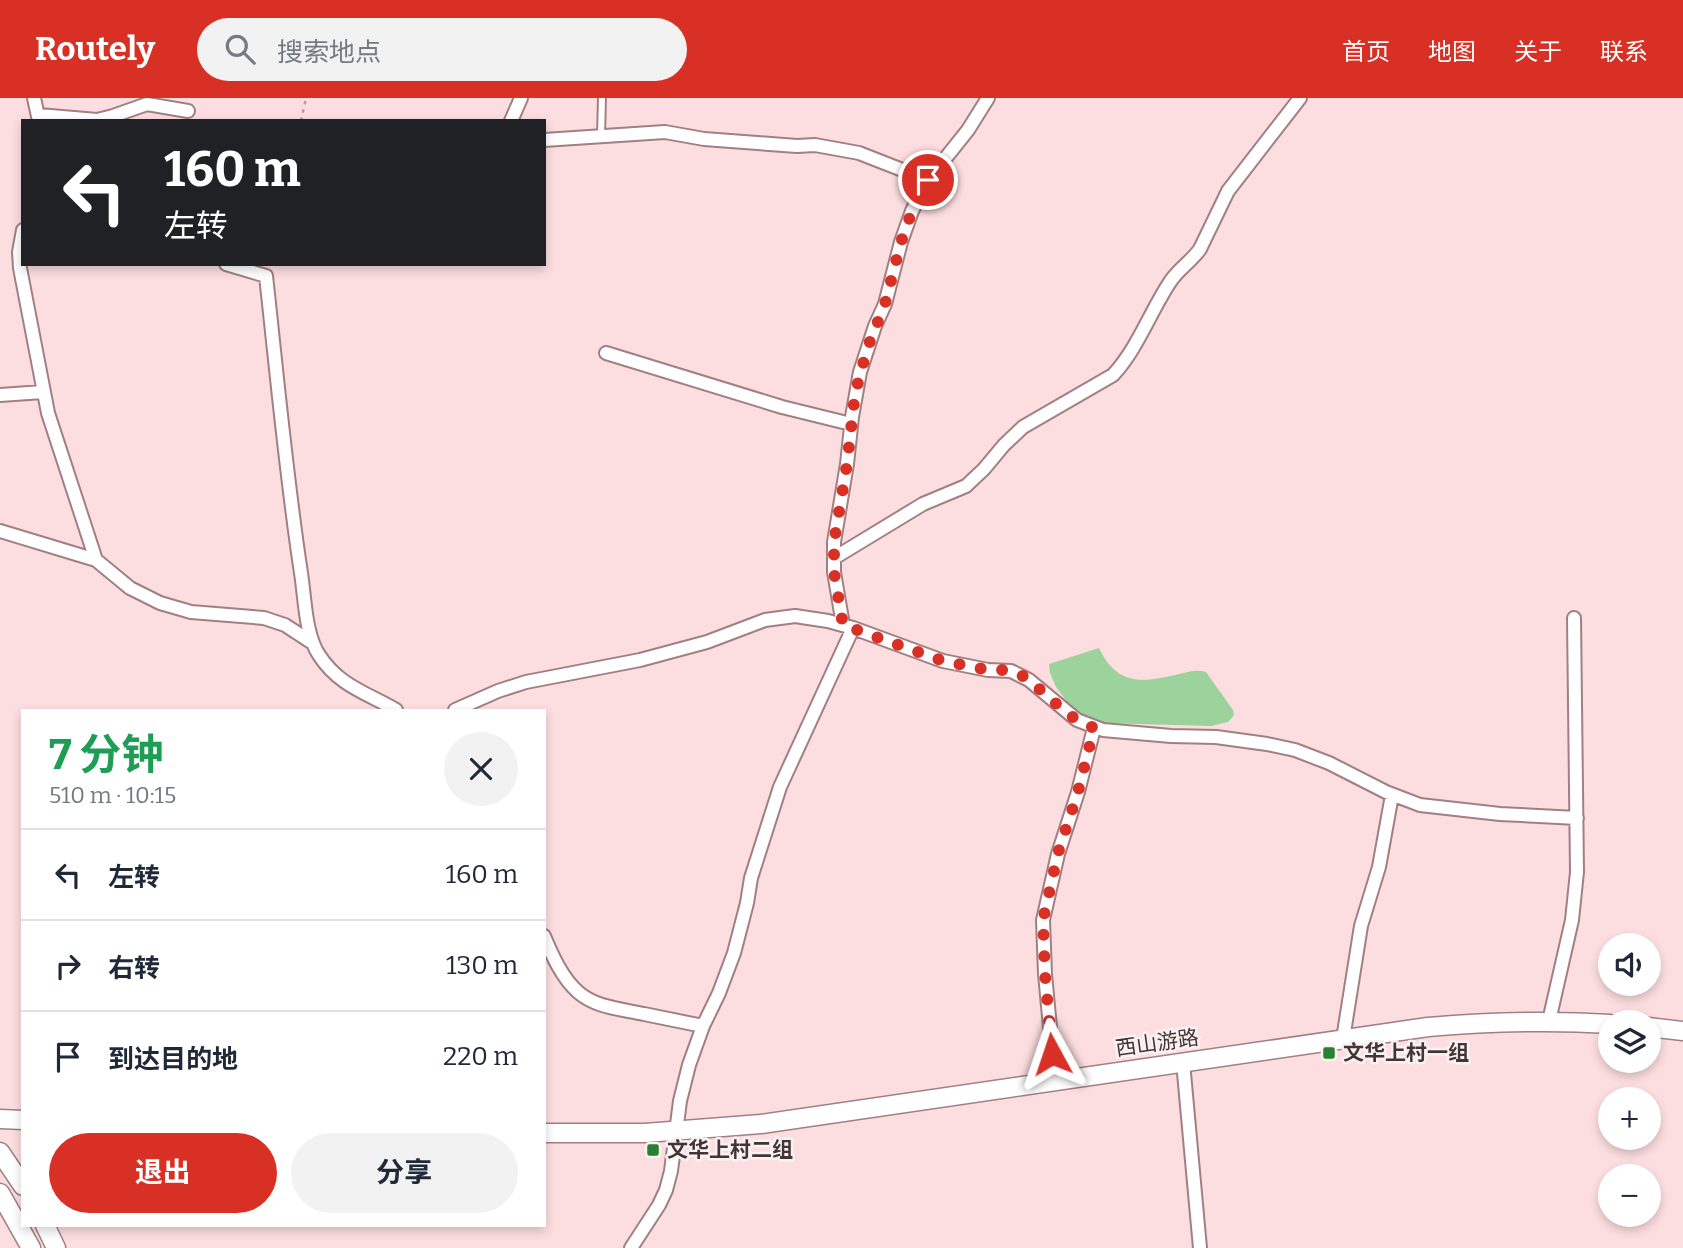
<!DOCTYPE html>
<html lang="zh">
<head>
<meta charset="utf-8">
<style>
  :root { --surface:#fff; --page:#f2f2f3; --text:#1f2937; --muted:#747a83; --line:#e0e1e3; --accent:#d93025 }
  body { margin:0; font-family:Bitter,"Noto Sans SC",serif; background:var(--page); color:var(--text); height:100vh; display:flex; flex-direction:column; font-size:26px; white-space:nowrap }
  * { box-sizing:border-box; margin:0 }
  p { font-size:23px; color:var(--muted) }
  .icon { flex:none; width:38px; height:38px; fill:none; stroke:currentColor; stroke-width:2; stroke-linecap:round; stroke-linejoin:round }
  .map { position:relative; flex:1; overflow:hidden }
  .details { position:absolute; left:21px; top:611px; width:525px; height:518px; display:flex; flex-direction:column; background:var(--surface); border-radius:0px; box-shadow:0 4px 10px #0003 }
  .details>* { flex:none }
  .hud { position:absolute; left:21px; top:21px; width:525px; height:147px; border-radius:0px; box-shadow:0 4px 10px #0003; background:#202124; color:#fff; overflow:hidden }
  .tools { position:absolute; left:1598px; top:835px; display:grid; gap:14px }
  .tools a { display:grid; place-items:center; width:63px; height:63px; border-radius:50%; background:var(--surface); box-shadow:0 4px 10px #0003; font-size:35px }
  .pin { position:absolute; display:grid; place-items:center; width:60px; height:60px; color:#fff; margin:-30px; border:4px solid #fff; border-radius:50%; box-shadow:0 2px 7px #0007 }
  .me { position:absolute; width:77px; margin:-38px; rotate:355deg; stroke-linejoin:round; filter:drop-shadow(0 0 5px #0008) }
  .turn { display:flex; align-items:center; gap:24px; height:147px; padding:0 28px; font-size:32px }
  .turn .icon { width:91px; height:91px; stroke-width:2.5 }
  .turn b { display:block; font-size:49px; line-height:60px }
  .round { display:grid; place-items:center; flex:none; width:74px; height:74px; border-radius:37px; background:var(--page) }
  .overview { display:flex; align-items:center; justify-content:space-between; height:119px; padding:0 28px }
  h1 { font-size:42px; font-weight:700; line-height:52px; color:#1e9e55 }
  .cta { display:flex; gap:14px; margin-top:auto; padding:14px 28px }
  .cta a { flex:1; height:80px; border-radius:42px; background:var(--accent); color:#fff; font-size:28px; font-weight:700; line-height:80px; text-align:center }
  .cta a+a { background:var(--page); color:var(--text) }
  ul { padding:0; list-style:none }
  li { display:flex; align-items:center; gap:21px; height:91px; padding:0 28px; border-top:2px solid var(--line) }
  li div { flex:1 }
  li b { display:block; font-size:26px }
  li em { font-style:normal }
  header { display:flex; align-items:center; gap:42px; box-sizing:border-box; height:98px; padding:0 35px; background:var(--accent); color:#fff }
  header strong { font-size:33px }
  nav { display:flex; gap:38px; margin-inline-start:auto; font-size:24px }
  .search { width:490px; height:63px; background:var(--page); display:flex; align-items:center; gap:18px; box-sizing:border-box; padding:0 24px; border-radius:38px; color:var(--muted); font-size:26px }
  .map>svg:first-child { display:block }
  .water { fill:#9cd39d }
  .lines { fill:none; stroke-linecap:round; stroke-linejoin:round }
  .lane-casing { stroke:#a17f82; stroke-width:10 }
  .street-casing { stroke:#a17f82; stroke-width:16 }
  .secondary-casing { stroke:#a17f82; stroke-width:21 }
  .path { stroke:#b69d9e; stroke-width:2.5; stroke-dasharray:3.5 5; stroke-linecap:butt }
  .lane { stroke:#fff; stroke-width:6 }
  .street { stroke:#fff; stroke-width:12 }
  .secondary { stroke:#fff; stroke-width:18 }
  .route { stroke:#d93025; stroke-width:12; stroke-dasharray:0 21.6 }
  .poi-dot { fill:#268131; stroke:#faf2f2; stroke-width:2.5 }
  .labels { text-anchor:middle; stroke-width:5; stroke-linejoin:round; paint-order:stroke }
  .street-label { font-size:21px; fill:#433435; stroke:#faf2f2 }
  .poi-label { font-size:21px; font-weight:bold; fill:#433435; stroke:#faf2f2; text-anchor:start }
</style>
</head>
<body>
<header>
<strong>Routely</strong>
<div class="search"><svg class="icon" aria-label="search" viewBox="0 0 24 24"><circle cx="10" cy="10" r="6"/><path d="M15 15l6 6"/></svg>搜索地点</div>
<nav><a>首页</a><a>地图</a><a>关于</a><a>联系</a></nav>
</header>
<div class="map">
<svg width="1683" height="1150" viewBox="0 0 1683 1150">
  <rect width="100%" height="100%" fill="#fddee0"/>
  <!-- water -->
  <path class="water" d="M1099,550C1117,588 1143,585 1179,576C1188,574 1197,571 1206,574L1233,612L1234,617L1228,624L1211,628L1099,625L1081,618L1067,604L1056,589L1050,575L1049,566Z"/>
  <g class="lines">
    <defs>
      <path id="lane" d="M601,38L602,0"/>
      <path id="street" d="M34,0L39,23
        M39,17L97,22L113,18L147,6L188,13
        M511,23L521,0
        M544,42L665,34L704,41L797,48L815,47L859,55L928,82
        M23,132L19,154L20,170L48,315L96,462
        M226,166L266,178C277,277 286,377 301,475C305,500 305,536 319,557C339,588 367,595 396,612
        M606,255L782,309L851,326
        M0,297L43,294
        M0,433L96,462L130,490L160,505L191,514L264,520L285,527L311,544
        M834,460L923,406L966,388L984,371L1004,347L1023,329L1113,277C1138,250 1150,214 1170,184C1178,171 1191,164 1200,151L1228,93L1300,0
        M843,527L834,474V444L847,366L852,319L860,274L875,228L885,206L901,144L912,113L928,82L968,32L988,0
        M455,612L498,593L526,584L640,562L707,544L765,522L795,518L828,523L853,530L943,563L988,572L1011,573L1029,582L1077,622L1103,632L1171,638L1216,639L1267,646L1295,652L1329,665L1386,694L1420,707L1500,716L1577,720
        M544,838C552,857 562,880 578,894C596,910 622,911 644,916C664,920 684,924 703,928
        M1549,923L1572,822L1577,774L1574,520
        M1343,941L1361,828L1379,769L1392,697
        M1183,964L1200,1150
        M1055,983L1045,876L1043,822L1058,756L1078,694L1094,630
        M631,1150L659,1107L666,1092L671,1073L680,1003L689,967L703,928L719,895L734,855L747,805L751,780L780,689L853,530"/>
      <path id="secondary" d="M1648,929L1683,933
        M0,1021L23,1022
        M544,1035H645L761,1026L1428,929C1489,924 1549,922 1610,926
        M0,1054L23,1088
        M0,1095L31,1150
        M45,1127L56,1150"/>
    </defs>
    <!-- lane casing -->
    <use href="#lane" class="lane-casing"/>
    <!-- street casing -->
    <use href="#street" class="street-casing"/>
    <!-- secondary casing -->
    <use href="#secondary" class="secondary-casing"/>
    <!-- path -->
    <path class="path" d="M301,23L306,0"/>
    <!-- lane -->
    <use href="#lane" class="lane"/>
    <!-- street -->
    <use href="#street" class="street"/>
    <!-- secondary -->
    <use href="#secondary" class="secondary"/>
  </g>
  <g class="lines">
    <!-- route -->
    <path class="route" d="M928,82L912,113L901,144L885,206L867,251L855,296L847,366L834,444V474L843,527L943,563L988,572H1004L1021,577L1029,582L1069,617L1094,630L1078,694L1058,755L1043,822L1045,876L1052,956"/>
  </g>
  <!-- markers -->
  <g class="poi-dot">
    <rect x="1322" y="948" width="14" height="14" rx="3.5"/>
    <rect x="646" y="1045" width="14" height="14" rx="3.5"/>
  </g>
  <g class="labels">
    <!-- street labels -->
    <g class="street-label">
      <text transform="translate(1157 945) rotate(-8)" y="7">西山游路</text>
    </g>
    <!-- poi labels -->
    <g class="poi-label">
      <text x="1343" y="962">文华上村一组</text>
      <text x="667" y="1059">文华上村二组</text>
    </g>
  </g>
</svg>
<div class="tools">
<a><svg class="icon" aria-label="sound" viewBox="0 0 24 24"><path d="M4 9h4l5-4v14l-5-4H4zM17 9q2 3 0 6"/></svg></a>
<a><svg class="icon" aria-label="layers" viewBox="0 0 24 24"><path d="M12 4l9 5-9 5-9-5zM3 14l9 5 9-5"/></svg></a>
<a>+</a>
<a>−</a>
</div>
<div class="pin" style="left:928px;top:82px;background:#d93025"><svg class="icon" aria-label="arrive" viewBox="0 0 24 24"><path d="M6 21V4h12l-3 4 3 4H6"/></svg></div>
<svg class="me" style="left:1052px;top:956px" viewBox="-20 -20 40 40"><path d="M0-17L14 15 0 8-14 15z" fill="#d93025" stroke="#fff" stroke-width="4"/></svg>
<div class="hud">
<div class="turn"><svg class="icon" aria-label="left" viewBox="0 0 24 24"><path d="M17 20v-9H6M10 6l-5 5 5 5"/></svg><div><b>160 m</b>左转</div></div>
</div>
<section class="details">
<div class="overview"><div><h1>7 分钟</h1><p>510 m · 10:15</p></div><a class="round"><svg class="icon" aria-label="close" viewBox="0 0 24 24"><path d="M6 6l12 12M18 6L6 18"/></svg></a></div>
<ul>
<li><svg class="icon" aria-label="left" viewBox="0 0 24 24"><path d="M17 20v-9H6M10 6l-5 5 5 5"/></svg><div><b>左转</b></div><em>160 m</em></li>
<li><svg class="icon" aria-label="right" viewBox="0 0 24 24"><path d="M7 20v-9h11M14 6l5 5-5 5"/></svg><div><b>右转</b></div><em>130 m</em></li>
<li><svg class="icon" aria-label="arrive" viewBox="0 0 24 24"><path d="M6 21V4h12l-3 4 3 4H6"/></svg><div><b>到达目的地</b></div><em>220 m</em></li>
</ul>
<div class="cta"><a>退出</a><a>分享</a></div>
</section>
</div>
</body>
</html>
